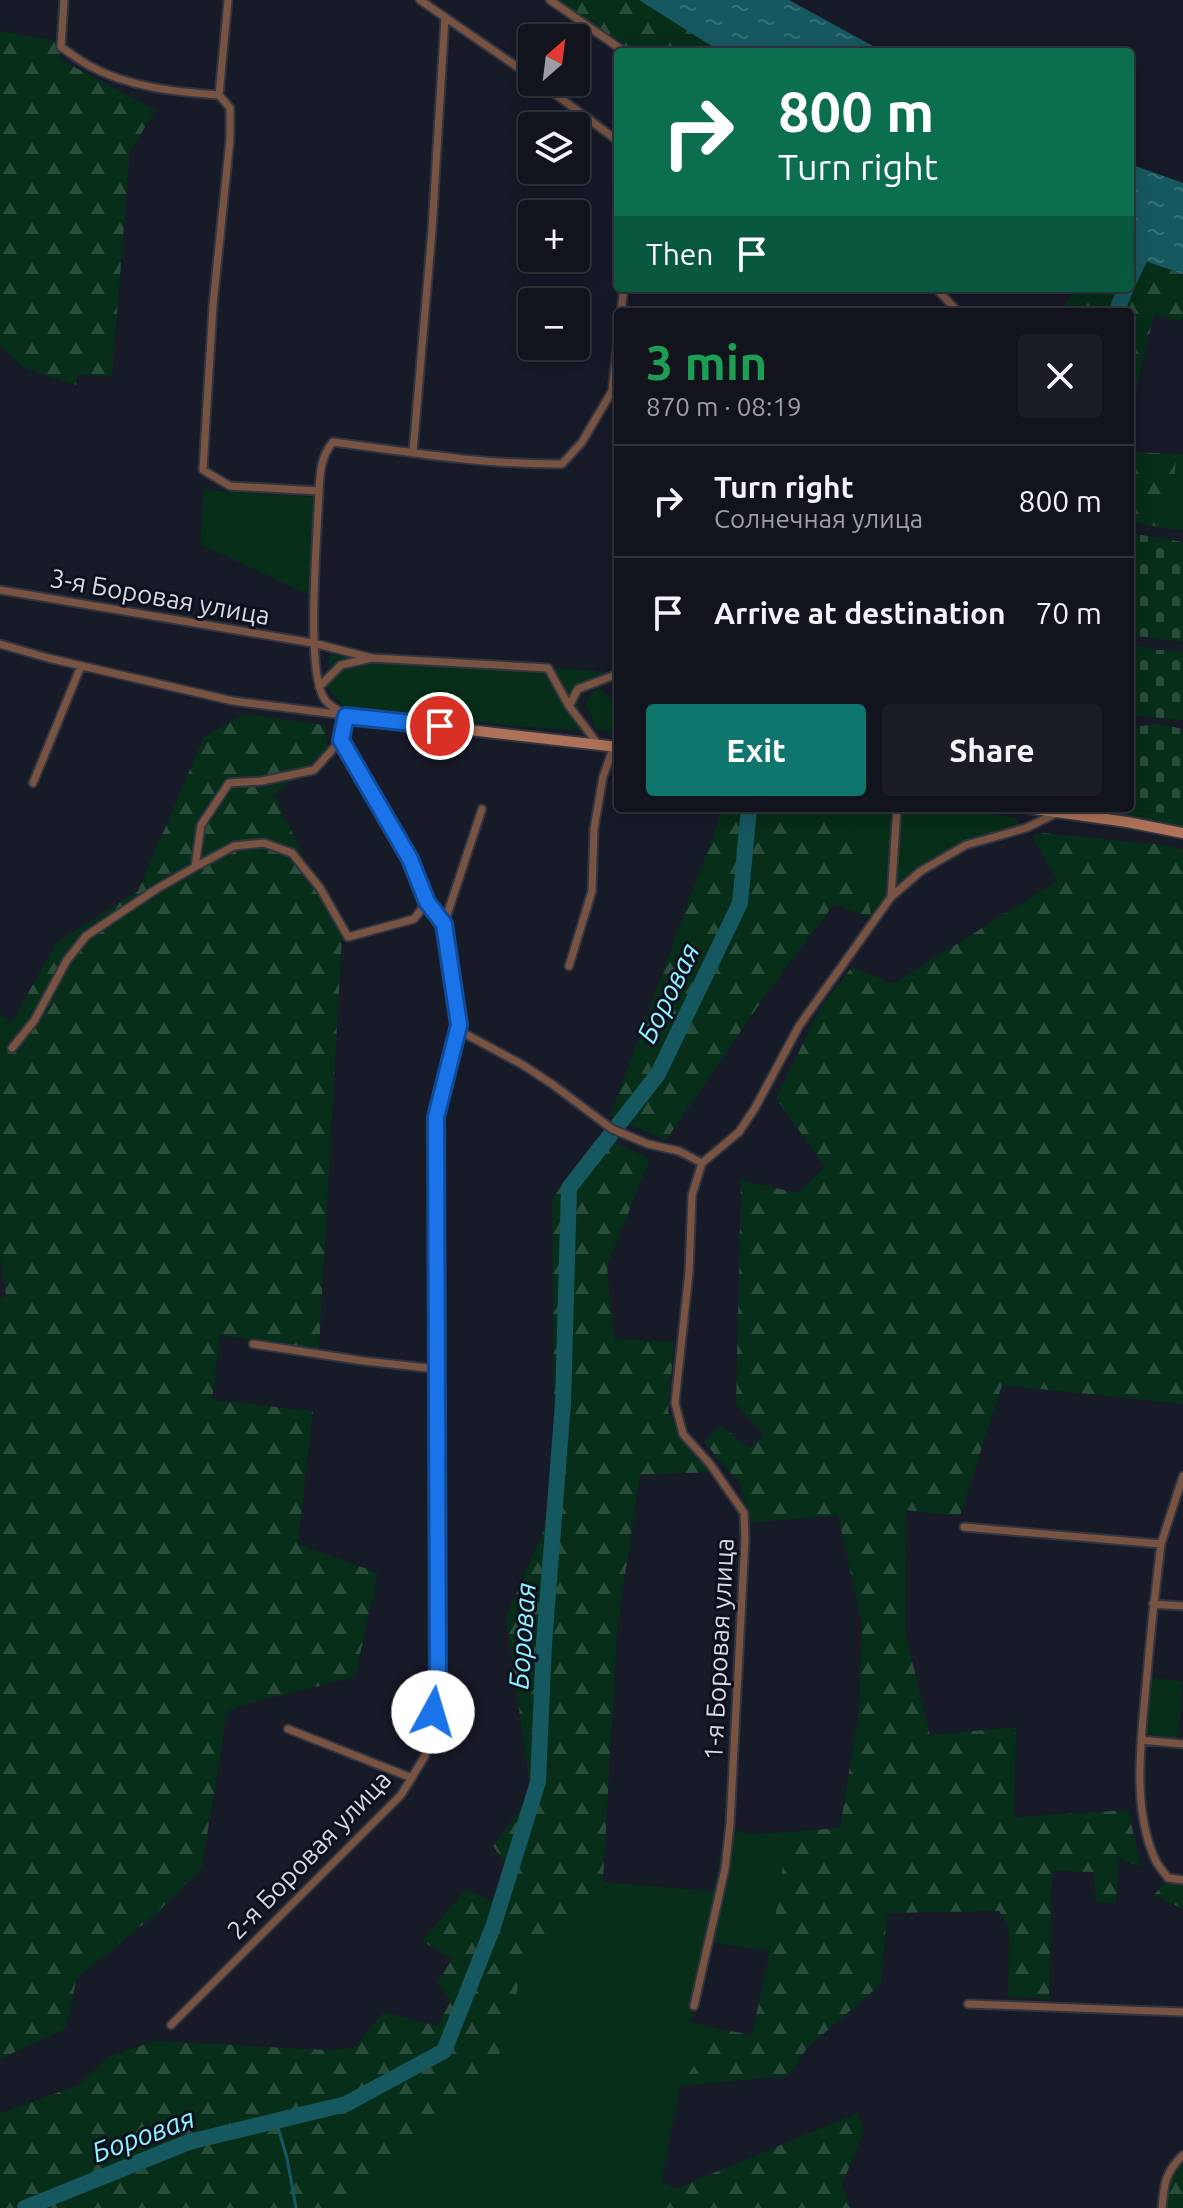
<!DOCTYPE html>
<html lang="en">
<head>
<meta charset="utf-8">
<style>
  :root { --surface:#11141d; --page:#1a1d26; --text:#f1f3f6; --muted:#9c9ea4; --line:#30333b; --accent:#0f766e }
  body { margin:0; font-family:Ubuntu,sans-serif; background:var(--page); color:var(--text); height:100vh; display:flex; flex-direction:column; font-size:30px; white-space:nowrap }
  * { box-sizing:border-box; margin:0 }
  p { font-size:26px; color:var(--muted) }
  .icon { flex:none; width:44px; height:44px; fill:none; stroke:currentColor; stroke-width:2; stroke-linecap:round; stroke-linejoin:round }
  .map { position:relative; flex:1; overflow:hidden }
  .drawer { position:absolute; left:614px; top:308px; width:520px; height:504px; display:flex; flex-direction:column; background:var(--surface); border-radius:8px; box-shadow:0 4px 20px #0003,0 0 0 2px var(--line) }
  .drawer>* { flex:none }
  .hud { position:absolute; left:614px; top:48px; width:520px; height:244px; border-radius:8px; box-shadow:0 4px 20px #0003,0 0 0 2px var(--line); background:#0b6e4f; color:#fff; overflow:hidden }
  .needle { width:52px; rotate:28deg }
  .tools { position:absolute; left:518px; top:24px; display:grid; gap:16px }
  .tools a { display:grid; place-items:center; width:72px; height:72px; border-radius:8px; background:var(--surface); box-shadow:0 4px 20px #0003,0 0 0 2px var(--line); font-size:40px }
  .pin { position:absolute; display:grid; place-items:center; width:68px; height:68px; color:#fff; margin:-34px; border:4px solid #fff; border-radius:50%; box-shadow:0 2px 8px #0007 }
  .me { position:absolute; width:88px; margin:-44px; rotate:6deg; stroke-linejoin:round; filter:drop-shadow(0 0 6px #0008) }
  .turn { display:flex; align-items:center; gap:28px; height:168px; padding:0 32px; font-size:36px }
  .turn .icon { width:104px; height:104px; stroke-width:2.5 }
  .turn b { display:block; font-size:56px; line-height:68px }
  .then { display:flex; align-items:center; height:76px; padding:0 32px; background:#0003; gap:16px; font-size:30px }
  .round { display:grid; place-items:center; flex:none; width:84px; height:84px; border-radius:8px; background:var(--page) }
  .overview { display:flex; align-items:center; justify-content:space-between; height:136px; padding:0 32px }
  h1 { font-size:48px; font-weight:700; line-height:60px; color:#1e9e55 }
  .button { display:flex; gap:16px; margin-top:auto; padding:16px 32px }
  .button a { flex:1; height:92px; border-radius:8px; background:var(--accent); color:#fff; font-size:32px; font-weight:700; line-height:92px; text-align:center }
  .button a+a { background:var(--page); color:var(--text) }
  ul { padding:0; list-style:none }
  li { display:flex; align-items:center; gap:24px; height:112px; padding:0 32px; border-top:2px solid var(--line) }
  li div { flex:1 }
  li b { display:block; font-size:30px }
  li em { font-style:normal }
  .map>svg:first-child { display:block }
  .grass { fill:#072e19 }
  .forest { fill:url(#forest-firs) }
  .cemetery { fill:url(#cemetery-stones) }
  .water { fill:url(#water-ripples) }
  .lines { fill:none; stroke-linecap:round; stroke-linejoin:round }
  .stream { stroke:#165860; stroke-width:3 }
  .river { stroke:#165860; stroke-width:16 }
  .street-casing { stroke:#323541; stroke-width:11 }
  .secondary-casing { stroke:#323541; stroke-width:14 }
  .street { stroke:#785342; stroke-width:7 }
  .secondary { stroke:#ad7257; stroke-width:10 }
  .route-casing { stroke:#114b97; stroke-width:20 }
  .route { stroke:#1a73e8; stroke-width:14 }
  .labels { text-anchor:middle; stroke-width:6; stroke-linejoin:round; paint-order:stroke }
  .street-label { font-size:26px; fill:#d6d9e2; stroke:#0e111d }
  .water-label { font-size:28px; font-style:italic; fill:#8ef1ff; stroke:#0e111d }
</style>
</head>
<body>
<div class="map">
<svg width="1183" height="2208" viewBox="0 0 1183 2208">
  <defs>
    <pattern id="forest-firs" width="22" height="20" patternUnits="userSpaceOnUse" patternTransform="scale(2)"><rect width="22" height="20" fill="#072e19"/><path d="M5 1l3.5 6h-7zM16 11l3.5 6h-7z" fill="#2a4c3a"/></pattern>
    <pattern id="cemetery-stones" width="16" height="16" patternUnits="userSpaceOnUse" patternTransform="scale(2)"><rect width="16" height="16" fill="#072e19"/><path d="M2 7V4a2 2 0 0 1 4 0v3zM10 15v-3a2 2 0 0 1 4 0v3z" fill="#2a4c3a"/></pattern>
    <pattern id="water-ripples" width="26" height="14" patternUnits="userSpaceOnUse" patternTransform="scale(2)"><rect width="26" height="14" fill="#165860"/><path d="M2 4q2-2 4 0t4 0M15 11q2-2 4 0t4 0" fill="none" stroke="#376f76"/></pattern>
  </defs>
  <rect width="100%" height="100%" fill="#171a27"/>
  <!-- grass -->
  <path class="grass" d="M1177,454H1183V530L1168,529Z
    M204,490L316,497L313,597L200,544Z
    M330,653L609,672L576,692L584,730L527,727L345,708L327,687Z
    M598,687L614,702L618,700V734L596,730L585,703Z
    M1179,800H1183V829L1097,808L1177,814Z
    M806,808H952L1017,818L1018,826L948,849L898,885L872,918L851,828Z
    M0,1015L12,1022L0,1105Z
    M1145,1676L1183,1682L1178,1740L1141,1733Z
    M734,1830L750,1834L788,1832L770,1951L708,1942L691,2022L720,2029L680,2086L662,2181L652,2208H339L413,2154L505,2047L522,1967L603,1882L714,1891L724,1832Z"/>
  <!-- forest -->
  <path class="forest" d="M554,0H639L721,52H631Z
    M0,31L57,41L61,60L156,110L130,151L112,376L77,375L76,385L24,368L0,346Z
    M1130,256L1183,274V321L1154,315L1130,415V312H1059L1076,288H1130Z
    M1130,452L1177,454L1168,529L1130,521Z
    M244,714L325,725L328,749L274,795L342,937L319,1349L220,1335L212,1400L313,1411L298,1544L378,1573L355,1677L243,1705L227,1712L202,1867L157,1913L77,1978L65,2029L0,2059V1299L6,1296L0,1256V1105L12,1022L56,943L138,891L204,737Z
    M723,808H806L851,828L872,918L834,904L767,993L666,1140L610,1116Z
    M1044,833L1165,845L1183,850V1404L1002,1385L960,1516L906,1510L905,1631L930,1735L1016,1727L1014,1817L1128,1810L1141,1867L1119,1858L1116,1903L1096,1902L1094,1872L1052,1871L1049,1999L1008,1997L1009,1927L999,1911L887,1913L881,1984L808,2047L788,2076L680,2086L720,2029L752,2035L770,1951L788,1832L840,1828L859,1710L862,1625L838,1515L751,1523L740,1484L704,1442L721,1426L750,1448L764,1434L736,1404L741,1180L797,1193L825,1167L776,1098L821,1007L852,967L893,984L1057,881L1032,836Z
    M599,1135L650,1159L607,1266L614,1339L674,1342L668,1412L693,1452L714,1472L640,1475L617,1629L603,1882L522,1967L505,2047L413,2154L339,2208H0V2113L79,2085L108,2057L155,2041L326,2050L354,2048L384,2012L437,2026L451,2001L437,1983L452,1959L422,1941L466,1889L498,1904L511,1870L493,1846L531,1794L506,1617L555,1504L552,1199Z
    M1165,1883L1183,1885V1909L1154,1895Z
    M858,2113L864,2132L842,2184L851,2208H652L662,2181L675,2189Z
    M1183,2164V2208H1167L1166,2176Z"/>
  <!-- cemetery -->
  <path class="cemetery" d="M1130,533L1183,542V642L1130,635Z
    M1130,644L1157,650L1183,651V720L1141,716L1130,718Z
    M1160,724L1183,729V800H1179L1178,814L1111,808H1130V727Z"/>
  <!-- water -->
  <path class="water" d="M639,0H789L884,52H721Z
    M1130,164L1183,183V274L1130,256Z"/>
  <g class="lines">
    <!-- stream -->
    <path class="stream" d="M276,2121L287,2158L296,2208"/>
    <!-- river -->
    <path class="river" d="M1130,279L1148,240
      M1116,312L1126,288
      M25,2208L189,2142L346,2104L444,2051L493,1927L538,1782L544,1644L563,1403L569,1188L658,1074L740,903L749,808"/>
    <defs>
      <path id="street" d="M64,0L61,47C70,53 79,60 88,65C127,87 176,92 219,95
        M228,0L219,95L230,108V139L213,305L203,470L230,486L319,491
        M420,0L532,77
        M550,0L625,52
        M539,82L618,141
        M936,288L958,312
        M621,312L624,288
        M413,452L432,230L445,17
        M0,590L313,643L372,658
        M0,644L48,658L233,701L344,715
        M319,687L341,665L372,658L548,668L569,706L598,744
        M569,706L578,689L618,674
        M346,716C340,711 331,707 326,701C304,677 318,529 319,491C320,472 321,456 333,442C408,452 485,465 562,464L582,442L612,391L618,341
        M33,783L81,666
        M195,867L234,846L264,843L292,853L320,888L348,937L414,919L427,902
        M891,897L897,808
        M444,924L482,809
        M569,966L592,891L594,829L603,777L614,746
        M458,1030L523,1065L552,1084L612,1129L648,1144L679,1151L702,1163
        M12,1048L34,1021L67,960L86,936L158,888L195,867L201,825L229,783L262,781L314,770L341,740
        M253,1344L364,1361L437,1369
        M964,1527L1161,1544L1183,1476
        M1161,1544C1155,1591 1150,1638 1146,1685C1141,1741 1132,1805 1154,1857C1157,1865 1163,1871 1168,1878L1183,1880
        M1153,1604L1183,1606
        M288,1729L412,1778
        M1141,1740L1183,1744
        M968,2004L1183,2012
        M694,2006L725,1869L730,1824L745,1540L744,1513L710,1464L683,1434L675,1403L689,1272L692,1195L702,1163L739,1132L755,1108L799,1026L891,897L921,871L966,845L1026,828L1057,813
        M171,2025L401,1795L425,1756L438,1690L436,1117L459,1025L444,924L427,902L410,859L341,740L346,716
        M1162,2208C1164,2184 1165,2172 1183,2155"/>
      <path id="secondary" d="M346,716L618,747
        M1028,808L1127,822L1183,833"/>
    </defs>
    <!-- street casing -->
    <use href="#street" class="street-casing"/>
    <!-- secondary casing -->
    <use href="#secondary" class="secondary-casing"/>
    <!-- street -->
    <use href="#street" class="street"/>
    <!-- secondary -->
    <use href="#secondary" class="secondary"/>
  </g>
  <g class="lines">
    <defs>
      <path id="route" d="M433,1712L438,1690L436,1117L459,1025L444,924L427,902L410,859L341,740L346,716L440,726"/>
    </defs>
    <!-- route casing -->
    <use href="#route" class="route-casing"/>
    <!-- route -->
    <use href="#route" class="route"/>
  </g>
  <g class="labels">
    <!-- street labels -->
    <g class="street-label">
      <text transform="translate(160 597) rotate(10)" y="9">3-я Боровая улица</text>
      <text transform="translate(719 1649) rotate(-87)" y="9">1-я Боровая улица</text>
      <text transform="translate(309 1855) rotate(-46)" y="9">2-я Боровая улица</text>
    </g>
    <!-- water labels -->
    <g class="water-label">
      <text transform="translate(668 993) rotate(-64)" y="10">Боровая</text>
      <text transform="translate(522 1636) rotate(-86)" y="10">Боровая</text>
      <text transform="translate(143 2135) rotate(-20)" y="10">Боровая</text>
    </g>
  </g>
</svg>
<div class="tools">
<a><svg class="needle" viewBox="-14 -14 28 28"><path d="M0-13l5 13h-10z" fill="#e53935"/><path d="M0 13l5-13h-10z" fill="#9c9ea4"/></svg></a>
<a><svg class="icon" aria-label="layers" viewBox="0 0 24 24"><path d="M12 4l9 5-9 5-9-5zM3 14l9 5 9-5"/></svg></a>
<a>+</a>
<a>−</a>
</div>
<div class="pin" style="left:440px;top:726px;background:#d93025"><svg class="icon" aria-label="arrive" viewBox="0 0 24 24"><path d="M6 21V4h12l-3 4 3 4H6"/></svg></div>
<svg class="me" style="left:433px;top:1712px" viewBox="-20 -20 40 40"><circle r="19" fill="#fff"/><path d="M0-13L10 11 0 6-10 11z" fill="#1a73e8"/></svg>
<div class="hud">
<div class="turn"><svg class="icon" aria-label="right" viewBox="0 0 24 24"><path d="M7 20v-9h11M14 6l5 5-5 5"/></svg><div><b>800 m</b>Turn right</div></div>
<div class="then">Then<svg class="icon" aria-label="arrive" viewBox="0 0 24 24"><path d="M6 21V4h12l-3 4 3 4H6"/></svg></div>
</div>
<section class="drawer">
<div class="overview"><div><h1>3 min</h1><p>870 m · 08:19</p></div><a class="round"><svg class="icon" aria-label="close" viewBox="0 0 24 24"><path d="M6 6l12 12M18 6L6 18"/></svg></a></div>
<ul>
<li><svg class="icon" aria-label="right" viewBox="0 0 24 24"><path d="M7 20v-9h11M14 6l5 5-5 5"/></svg><div><b>Turn right</b><p>Солнечная улица</p></div><em>800 m</em></li>
<li><svg class="icon" aria-label="arrive" viewBox="0 0 24 24"><path d="M6 21V4h12l-3 4 3 4H6"/></svg><div><b>Arrive at destination</b></div><em>70 m</em></li>
</ul>
<div class="button"><a>Exit</a><a>Share</a></div>
</section>
</div>
</body>
</html>
